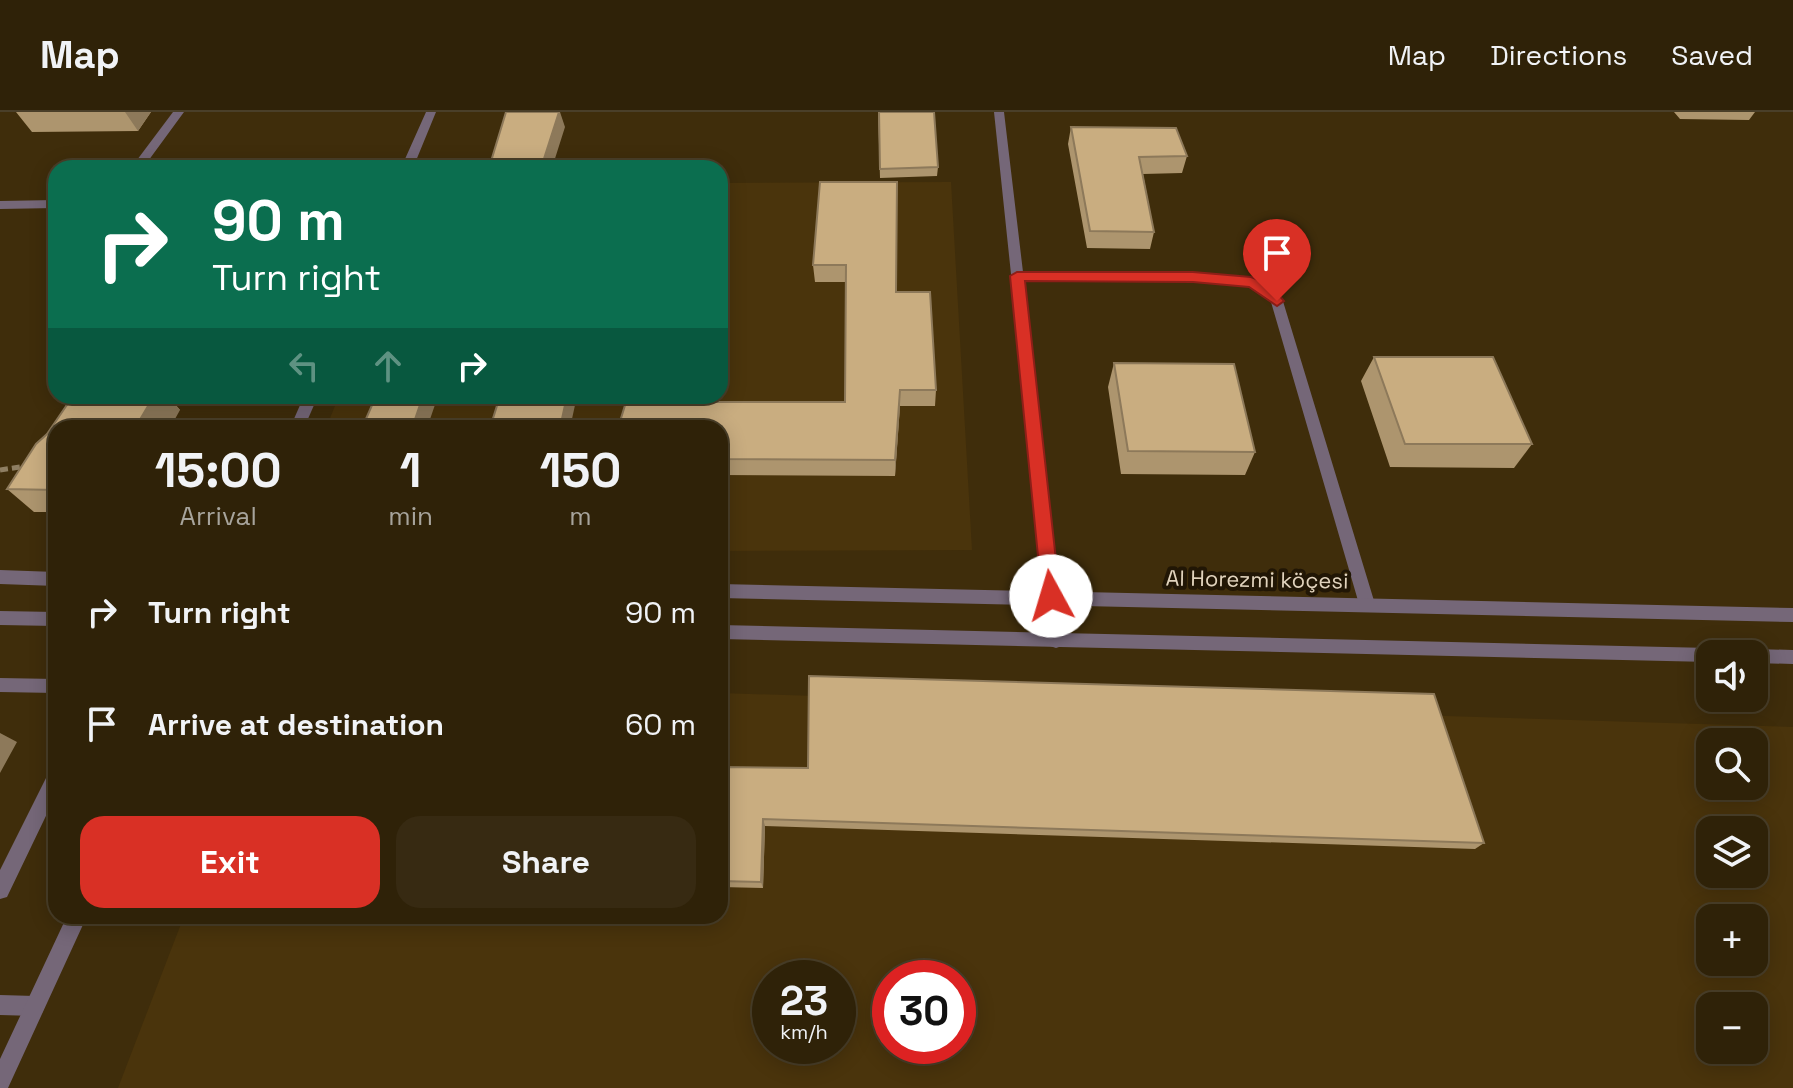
<!DOCTYPE html>
<html lang="en">
<head>
<meta charset="utf-8">
<style>
  :root { --surface:#2f2208; --page:#372a12; --text:#f1f3f6; --muted:#a7a49c; --line:#4a3f29; --accent:#d93025 }
  body { margin:0; font-family:"Space Grotesk",sans-serif; background:var(--page); color:var(--text); height:100vh; display:flex; flex-direction:column; font-size:30px; white-space:nowrap }
  * { box-sizing:border-box; margin:0 }
  p { font-size:26px; color:var(--muted) }
  .icon { flex:none; width:44px; height:44px; fill:none; stroke:currentColor; stroke-width:2; stroke-linecap:round; stroke-linejoin:round }
  .map { position:relative; flex:1; overflow:hidden }
  .side { position:absolute; left:48px; top:308px; width:680px; height:504px; display:flex; flex-direction:column; background:var(--surface); border-radius:24px; box-shadow:0 4px 20px #0003,0 0 0 2px var(--line) }
  .side>* { flex:none }
  .banner { position:absolute; left:48px; top:48px; width:680px; height:244px; border-radius:24px; box-shadow:0 4px 20px #0003,0 0 0 2px var(--line); background:#0b6e4f; color:#fff; overflow:hidden }
  .controls { position:absolute; left:1696px; top:528px; display:grid; gap:16px }
  .controls a { display:grid; place-items:center; width:72px; height:72px; border-radius:16px; background:var(--surface); box-shadow:0 4px 20px #0003,0 0 0 2px var(--line); font-size:40px }
  .speed { position:absolute; left:752px; top:848px; display:flex; gap:16px; font-size:40px; font-weight:700; text-align:center }
  .speed>* { display:grid; place-content:center; width:104px; height:104px; border-radius:50%; background:var(--surface); box-shadow:0 4px 20px #0003,0 0 0 2px var(--line); line-height:1 }
  .speed small { font-size:20px; font-weight:400 }
  .speed .limit { border:12px solid #d22; background:#fff; color:#111 }
  .pin { position:absolute; display:grid; place-items:center; width:68px; height:68px; color:#fff; margin:-82px -34px; border-radius:50% 50% 50% 0; rotate:-45deg; box-shadow:0 0 8px #0007 }
  .pin .icon { rotate:45deg }
  .me { position:absolute; width:88px; margin:-44px; rotate:354deg; stroke-linejoin:round; filter:drop-shadow(0 0 6px #0008) }
  .turn { display:flex; align-items:center; gap:28px; height:168px; padding:0 32px; font-size:36px }
  .turn .icon { width:104px; height:104px; stroke-width:2.5 }
  .turn b { display:block; font-size:56px; line-height:68px }
  .lanes { display:flex; align-items:center; height:76px; padding:0 32px; background:#0003; justify-content:center; gap:40px; direction:ltr }
  .lanes .off { opacity:.35 }
  .eta { display:flex; justify-content:space-evenly; align-items:center; height:136px; text-align:center }
  .eta b { font-size:48px; font-weight:600; line-height:56px }
  .action { display:flex; gap:16px; margin-top:auto; padding:16px 32px }
  .action a { flex:1; height:92px; border-radius:24px; background:var(--accent); color:#fff; font-size:32px; font-weight:600; line-height:92px; text-align:center }
  .action a+a { background:var(--page); color:var(--text) }
  ul { padding:0; list-style:none }
  li { display:flex; align-items:center; gap:24px; height:112px; padding:0 32px }
  li div { flex:1 }
  li b { display:block; font-size:30px }
  li em { font-style:normal }
  header { display:flex; align-items:center; gap:48px; box-sizing:border-box; height:112px; padding:0 40px; background:var(--surface); border-bottom:2px solid var(--line) }
  header strong { font-size:38px }
  nav { display:flex; gap:44px; margin-inline-start:auto; font-size:28px }
  .map>svg:first-child { display:block }
  .built { fill:#4a340c; fill-rule:evenodd }
  .lines { fill:none; stroke-linecap:round; stroke-linejoin:round }
  .path { stroke:#8e7e62; stroke-width:5; stroke-dasharray:8 4; stroke-linecap:butt }
  .service { fill:#756778; fill-rule:evenodd }
  .minor { fill:#756778; fill-rule:evenodd }
  .tertiary { fill:#756778; fill-rule:evenodd }
  .wall { fill:#ad956e }
  .shaded-wall { fill:#8d795a }
  .building { fill:#c9ad80; stroke:#8d795a; stroke-width:2 }
  .route { fill:#d93025; stroke:#8d1f18; stroke-width:2 }
  .labels { text-anchor:middle; stroke-width:8; stroke-linejoin:round; paint-order:stroke }
  .street-label { font-size:22px; fill:#e1d3bd; stroke:#211605 }
</style>
</head>
<body>
<header>
<strong>Map</strong>
<nav><a>Map</a><a>Directions</a><a>Saved</a></nav>
</header>
<div class="map">
<svg width="1793" height="976" viewBox="0 0 1793 976">
  <rect width="100%" height="100%" fill="#3f2d0b"/>
  <!-- built -->
  <path class="built" d="M951,70L972,438L720,439V316H326L339,284H720V71Z
    M720,581L1793,615V976H118L184,804H720ZM1710,630H1754V674H1710ZM1710,718H1754V762H1710ZM1710,806H1754V850H1710ZM770,866H838V934H770ZM890,866H958V934H890ZM1710,894H1754V938H1710Z"/>
  <g class="lines">
    <!-- path -->
    <path class="path" d="M0,358L27,354"/>
    <!-- service -->
    <path class="service" d="M173,0H184L143,56H131Z
      M56,88V96L0,97V89Z
      M0,566L56,567V581L0,580Z
      M56,656V683L7,785L0,787V758L50,658Z
      M0,883L35,884L42,887L45,894L42,901L35,904L0,903Z"/>
    <!-- minor -->
    <path class="minor" d="M426,0H436L413,56H401Z
      M994,0H1004L1023,160L1193,161L1251,166L1271,174L1282,186L1375,492L1373,497H1361L1359,492L1271,190L1261,180L1249,174L1193,169L1023,168L1064,529L1062,534L1056,536L1050,534Z
      M304,284H318L304,316H290Z
      M67,804H87L8,976H0V947Z"/>
    <!-- tertiary -->
    <path class="tertiary" d="M0,458L56,460V474L0,472Z
      M720,472L1793,496V510L720,486Z
      M0,499L56,500V514L0,513Z
      M720,513L1710,536L1718,542H1710V550L720,527Z
      M1754,537L1793,538V552L1754,551V542H1747Z"/>
  </g>
  <!-- wall -->
  <path class="wall" d="M16,0H151L138,19L32,20Z
    M878,0L938,55L937,64L880,66Z
    M1674,0H1755L1749,8L1680,7Z
    M1071,15L1187,44L1182,61L1143,62L1154,120L1150,137L1087,136L1068,32Z
    M820,70L897,180L936,278L935,294H900L895,364L720,363V316L845,290L846,170H815L813,153Z
    M1374,245L1532,332L1514,356L1390,355L1361,269Z
    M1114,251L1255,340L1245,363L1121,362L1108,275Z
    M73,284H168L180,298L56,316V400H34L7,377L47,322Z
    M720,655L808,656L1484,731L1475,737L765,714L763,776L720,775Z"/>
  <!-- shaded-wall -->
  <path class="shaded-wall" d="M125,0H151L138,19Z
    M559,0H560L565,15L552,56H541Z
    M900,278V294L895,364V348Z
    M154,284H168L180,298L170,316H135Z
    M423,284H438L427,316H412Z
    M567,284H577L570,316H560Z
    M0,621L17,630L0,661Z
    M763,707L765,714L763,776L761,770Z"/>
  <!-- building -->
  <path class="building" d="M506,0H559L541,56H489Z
    M879,0H934L938,55L880,57Z
    M1071,15L1176,16L1187,44L1139,45L1154,120L1090,119Z
    M820,70H897L896,180H930L936,278H900L895,348L720,347V316H618L626,290H845L846,153H813Z
    M1374,245H1493L1532,332H1405Z
    M1114,251L1234,252L1255,340L1128,339Z
    M73,284H154L135,316H56V378L7,377L36,332L47,322Z
    M376,284H423L412,316H362Z
    M500,284H567L560,316H490Z
    M809,564L1434,582L1484,731L763,707L761,770L720,769V655L808,656Z"/>
  <!-- route -->
  <path class="route" d="M1017,160H1193L1251,165L1271,173L1284,189L1277,194L1249,175L1193,170L1025,169L1060,484L1051,491L1042,484L1010,164Z"/>
  <g class="labels">
    <!-- street labels -->
    <g class="street-label">
      <text transform="translate(1257 467) rotate(1)" y="8">Al Horezmi köçesi</text>
    </g>
  </g>
</svg>
<div class="controls">
<a><svg class="icon" aria-label="sound" viewBox="0 0 24 24"><path d="M4 9h4l5-4v14l-5-4H4zM17 9q2 3 0 6"/></svg></a>
<a><svg class="icon" aria-label="search" viewBox="0 0 24 24"><circle cx="10" cy="10" r="6"/><path d="M15 15l6 6"/></svg></a>
<a><svg class="icon" aria-label="layers" viewBox="0 0 24 24"><path d="M12 4l9 5-9 5-9-5zM3 14l9 5 9-5"/></svg></a>
<a>+</a>
<a>−</a>
</div>
<div class="speed"><div>23<small>km/h</small></div><div class="limit">30</div></div>
<div class="pin" style="left:1277px;top:189px;background:#d93025"><svg class="icon" aria-label="arrive" viewBox="0 0 24 24"><path d="M6 21V4h12l-3 4 3 4H6"/></svg></div>
<svg class="me" style="left:1051px;top:484px" viewBox="-20 -20 40 40"><circle r="19" fill="#fff"/><path d="M0-13L10 11 0 6-10 11z" fill="#d93025"/></svg>
<div class="banner">
<div class="turn"><svg class="icon" aria-label="right" viewBox="0 0 24 24"><path d="M7 20v-9h11M14 6l5 5-5 5"/></svg><div><b>90 m</b>Turn right</div></div>
<div class="lanes"><svg class="icon off" aria-label="left" viewBox="0 0 24 24"><path d="M17 20v-9H6M10 6l-5 5 5 5"/></svg><svg class="icon off" aria-label="ahead" viewBox="0 0 24 24"><path d="M12 20V5M6 11l6-6 6 6"/></svg><svg class="icon" aria-label="right" viewBox="0 0 24 24"><path d="M7 20v-9h11M14 6l5 5-5 5"/></svg></div>
</div>
<section class="side">
<div class="eta">
<div><b>15:00</b><p>Arrival</p></div>
<div><b>1</b><p>min</p></div>
<div><b>150</b><p>m</p></div>
</div>
<ul>
<li><svg class="icon" aria-label="right" viewBox="0 0 24 24"><path d="M7 20v-9h11M14 6l5 5-5 5"/></svg><div><b>Turn right</b></div><em>90 m</em></li>
<li><svg class="icon" aria-label="arrive" viewBox="0 0 24 24"><path d="M6 21V4h12l-3 4 3 4H6"/></svg><div><b>Arrive at destination</b></div><em>60 m</em></li>
</ul>
<div class="action"><a>Exit</a><a>Share</a></div>
</section>
</div>
</body>
</html>
